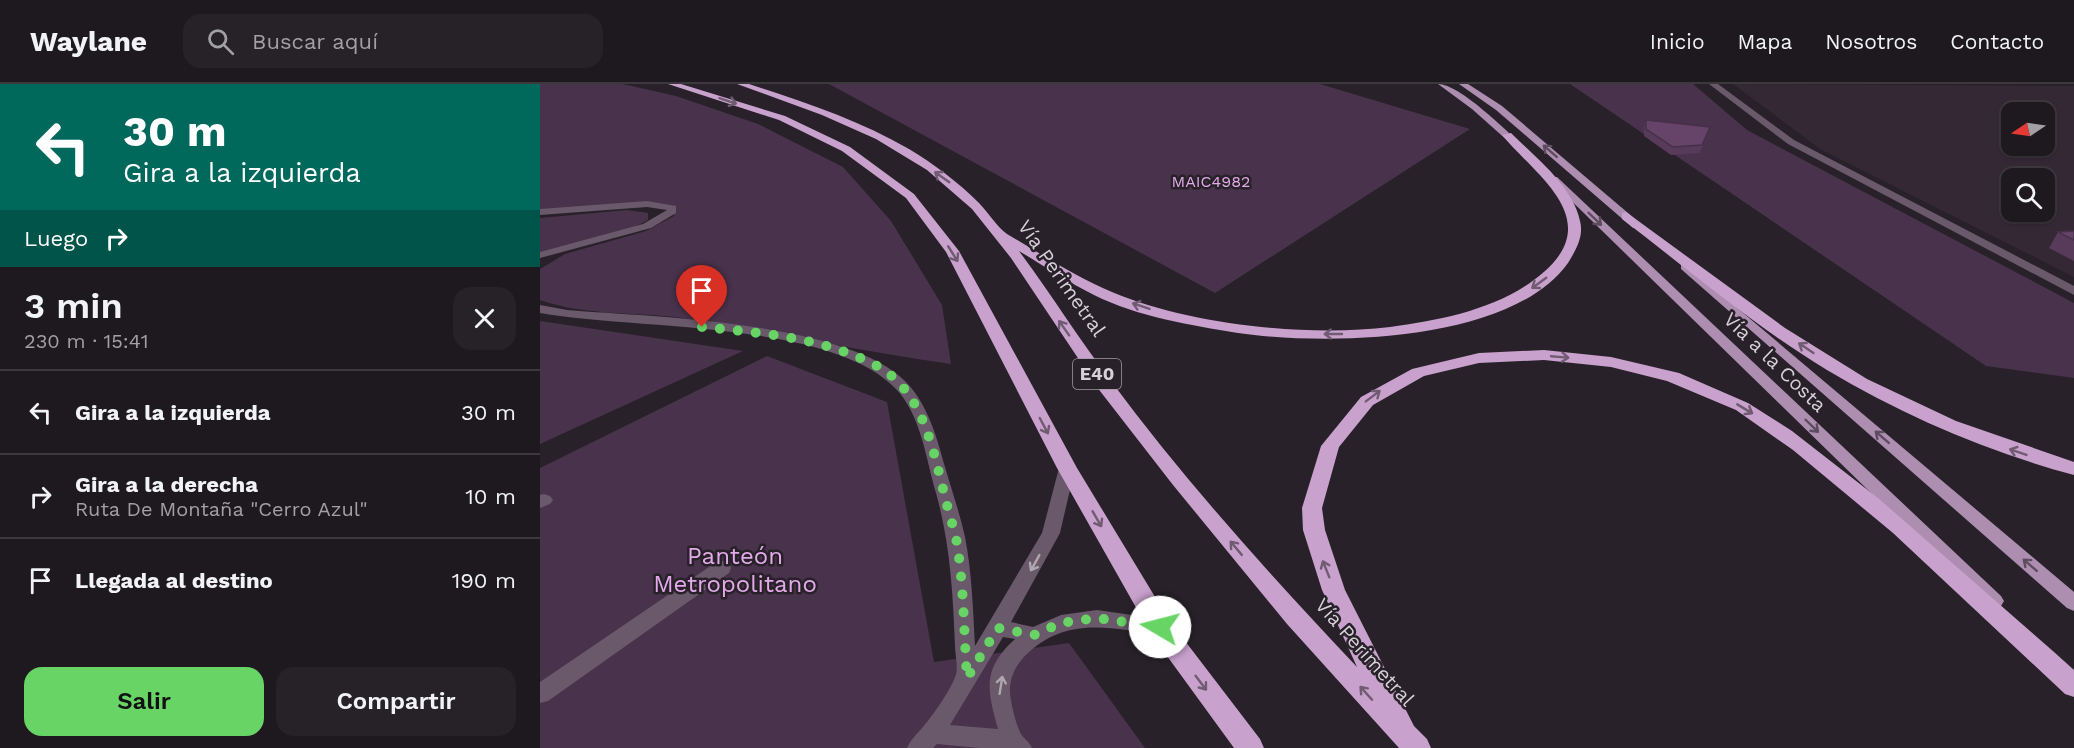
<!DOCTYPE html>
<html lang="es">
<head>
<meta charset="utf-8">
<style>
  :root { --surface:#1e191f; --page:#262228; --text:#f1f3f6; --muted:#a1a0a4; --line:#3c383d; --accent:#68d465 }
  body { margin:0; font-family:"Work Sans",sans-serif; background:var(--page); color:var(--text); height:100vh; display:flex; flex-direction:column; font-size:22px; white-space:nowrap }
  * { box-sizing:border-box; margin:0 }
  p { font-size:20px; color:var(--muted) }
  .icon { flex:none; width:33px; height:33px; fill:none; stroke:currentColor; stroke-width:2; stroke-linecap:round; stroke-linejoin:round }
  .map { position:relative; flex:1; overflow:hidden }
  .panel { display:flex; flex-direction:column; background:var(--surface); width:540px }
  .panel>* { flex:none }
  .hud { background:#00695c; color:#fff; overflow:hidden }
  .needle { width:39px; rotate:257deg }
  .controls { position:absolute; left:1461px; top:18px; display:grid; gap:12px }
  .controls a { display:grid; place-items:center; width:54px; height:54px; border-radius:12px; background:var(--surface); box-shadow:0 2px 4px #0004,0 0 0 2px var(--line); font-size:30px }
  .pin { position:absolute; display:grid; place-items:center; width:51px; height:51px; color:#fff; margin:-62px -26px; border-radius:50% 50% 50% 0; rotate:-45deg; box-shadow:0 0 6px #0007 }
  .pin .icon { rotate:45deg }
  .me { position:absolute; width:66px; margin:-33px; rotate:278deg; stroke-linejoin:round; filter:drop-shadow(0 0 4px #0008) }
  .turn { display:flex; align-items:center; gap:21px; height:126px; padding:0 24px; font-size:27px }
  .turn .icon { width:78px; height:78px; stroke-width:2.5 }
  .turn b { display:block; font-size:42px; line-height:51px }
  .then { display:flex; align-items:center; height:57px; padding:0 24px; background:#0003; gap:12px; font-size:22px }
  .round { display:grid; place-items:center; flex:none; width:63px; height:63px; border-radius:18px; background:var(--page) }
  .summary { display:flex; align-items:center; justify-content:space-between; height:102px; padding:0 24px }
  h1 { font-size:36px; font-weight:600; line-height:45px }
  .button { display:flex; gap:12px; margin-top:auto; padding:12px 24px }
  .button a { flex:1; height:69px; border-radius:18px; background:var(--accent); color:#111; font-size:24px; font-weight:600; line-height:69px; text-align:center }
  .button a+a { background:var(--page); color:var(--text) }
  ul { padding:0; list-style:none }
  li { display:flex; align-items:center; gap:18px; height:84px; padding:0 24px; border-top:2px solid var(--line) }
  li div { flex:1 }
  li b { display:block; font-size:22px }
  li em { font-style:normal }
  header { display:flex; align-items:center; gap:36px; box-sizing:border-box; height:84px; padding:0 30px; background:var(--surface); border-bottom:2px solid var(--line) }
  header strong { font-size:28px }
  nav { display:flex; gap:33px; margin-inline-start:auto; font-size:21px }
  .search { width:420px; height:54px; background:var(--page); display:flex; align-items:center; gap:15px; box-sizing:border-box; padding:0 21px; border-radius:18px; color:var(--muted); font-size:22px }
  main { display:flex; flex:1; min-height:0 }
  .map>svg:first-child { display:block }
  .built { fill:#342835; fill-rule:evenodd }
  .green { fill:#49324b }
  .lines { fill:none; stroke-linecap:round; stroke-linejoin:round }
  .minor { fill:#69596a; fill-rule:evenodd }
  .major { fill:#ad8db0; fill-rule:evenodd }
  .highway { fill:#c8a1cc; fill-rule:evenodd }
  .wall { fill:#583a5b }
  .building { fill:#66446a; stroke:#47304a; stroke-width:1.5 }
  .oneway { stroke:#705b72 }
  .oneway2 { stroke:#5d4c5f }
  .oneway3 { stroke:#afa7b0 }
  .route { stroke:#68d465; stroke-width:10; stroke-dasharray:0 18 }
  .labels { text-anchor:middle; stroke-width:5; stroke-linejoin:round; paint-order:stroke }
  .far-park-label { font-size:16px; fill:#e2aae8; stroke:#282129 }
  .shield { fill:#282129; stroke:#a19ca2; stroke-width:1.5 }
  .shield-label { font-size:18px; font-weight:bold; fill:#d5d1d6 }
  .street-label { font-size:20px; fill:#d5d1d6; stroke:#282129 }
  .near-park-label { font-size:24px; fill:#e2aae8; stroke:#282129 }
</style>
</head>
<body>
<header>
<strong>Waylane</strong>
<div class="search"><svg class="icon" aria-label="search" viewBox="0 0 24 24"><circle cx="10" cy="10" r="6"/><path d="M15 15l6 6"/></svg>Buscar aquí</div>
<nav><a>Inicio</a><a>Mapa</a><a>Nosotros</a><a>Contacto</a></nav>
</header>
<main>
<section class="panel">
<div class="hud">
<div class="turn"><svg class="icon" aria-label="left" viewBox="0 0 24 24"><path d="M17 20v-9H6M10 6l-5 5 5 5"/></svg><div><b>30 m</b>Gira a la izquierda</div></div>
<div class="then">Luego<svg class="icon" aria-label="right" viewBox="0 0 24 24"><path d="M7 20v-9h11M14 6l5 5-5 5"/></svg></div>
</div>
<div class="summary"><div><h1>3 min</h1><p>230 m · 15:41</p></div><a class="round"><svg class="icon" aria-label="close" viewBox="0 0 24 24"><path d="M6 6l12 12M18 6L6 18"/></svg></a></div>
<ul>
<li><svg class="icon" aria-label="left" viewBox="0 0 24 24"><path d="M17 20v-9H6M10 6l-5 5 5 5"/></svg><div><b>Gira a la izquierda</b></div><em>30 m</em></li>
<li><svg class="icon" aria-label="right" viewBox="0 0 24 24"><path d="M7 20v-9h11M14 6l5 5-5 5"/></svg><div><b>Gira a la derecha</b><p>Ruta De Montaña &quot;Cerro Azul&quot;</p></div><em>10 m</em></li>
<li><svg class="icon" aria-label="arrive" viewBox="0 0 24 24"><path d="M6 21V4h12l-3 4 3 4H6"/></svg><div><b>Llegada al destino</b></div><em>190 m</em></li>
</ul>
<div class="button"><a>Salir</a><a>Compartir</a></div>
</section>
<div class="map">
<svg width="1534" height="664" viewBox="0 0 1534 664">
  <rect width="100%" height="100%" fill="#282129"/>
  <!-- built -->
  <path class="built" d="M1193,0L1534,2V193L1280,65ZM1472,28H1504V62H1472ZM1472,94H1504V128H1472Z"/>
  <!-- green -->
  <path class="green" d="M0,0H83L136,12L218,40L303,83L351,137L402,221L411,280C323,268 237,249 149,235C99,227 48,233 0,216V185L25,170L106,147L134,132L132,126L122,122L0,129Z
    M289,0H780L930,45L675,209Z
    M1030,0H1153L1207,46L1534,219V294L1446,282Z
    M87,126L108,129V136L95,143L0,172V134Z
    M0,237L203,267L0,360Z
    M227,272L347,318L394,578L529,559L605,664H0V384Z"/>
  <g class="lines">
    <!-- minor -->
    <path class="minor" d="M1169,0H1178L1254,56L1534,202V211L1248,60Z
      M107,117L136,122V129L111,144L0,174V168L103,140L127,126L107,123L0,131V125Z
      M0,221L27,226C112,233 304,237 365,297C388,320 397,354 405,383C412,407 420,430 425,453C432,489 433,526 435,562L502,449L519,384L527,379L535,384L520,449L471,538L493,543L521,531L557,526L620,535L627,537L630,543L627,549L620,551C571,544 528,532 488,569C477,579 469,593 470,609C471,620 476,641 481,650C484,655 490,658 492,664H439L397,660L393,664H367C371,655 377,650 383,643C393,631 410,607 415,593C419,585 415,571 415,562C413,509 410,459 396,409C386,375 381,330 355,304C289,236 92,246 0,229ZM463,553L475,555C442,585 447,606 458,645L410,641Z
      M4,410L10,412L13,416L10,420L0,424V411Z
      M182,477L189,479L191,484L189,489L8,617L0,619V598L175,479Z"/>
    <!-- major -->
    <path class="major" d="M898,0C920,0 966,47 984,62V66H978L932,25Z
      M919,0H928L962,22L1101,140V144H1093L956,26Z
      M1011,93H1017L1461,512L1464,517L1461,522L1454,525L1447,522L1011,97Z
      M1145,180L1534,508V527L1527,524L1141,185V181Z"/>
    <!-- highway -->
    <path class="highway" d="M128,0H141L245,32L310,63L374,110L419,167L537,384L629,536L720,655L724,664H694L611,550L517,384L406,168L366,114L302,67L239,36Z
      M197,0H209C264,18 319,36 369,65C394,80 418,98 439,119C448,128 457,143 467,150C501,170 536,193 572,208C650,241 767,253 850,243C903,236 964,224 1005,187C1064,134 995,91 962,51L971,49C995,73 1033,102 1040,137C1044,152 1036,166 1028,179C971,259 786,262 698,249C650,241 598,233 554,211C528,198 504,182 479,167C511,210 539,255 571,297C646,398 731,492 817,583L782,506L763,446L762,424L781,362L821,313L872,285L939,269L1004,266L1071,273L1139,289L1208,319L1252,347L1338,414L1514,568L1534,586V613L1525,610L1353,449L1253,366L1196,326L1127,297L1071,283L1004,276L939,279L884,292L833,321L799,363L782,424L785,446L805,506L874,642L887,655L891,664H859L747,540L633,401L560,307L471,174L432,125L387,86L336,55L282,31Z
      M1086,128L1245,244L1327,295L1416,337L1534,378V391C1448,368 1364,332 1287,286C1214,242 1149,186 1082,135V129Z"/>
  </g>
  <!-- wall -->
  <path class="wall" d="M1106,36L1170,43L1160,69L1131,71L1104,52V43Z
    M1534,147V177L1509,164L1518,148Z"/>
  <!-- building -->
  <path class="building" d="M1106,36L1170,43L1162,61L1133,63L1106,45Z
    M1534,147V156L1518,148Z"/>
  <!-- one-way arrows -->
  <defs><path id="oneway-shaft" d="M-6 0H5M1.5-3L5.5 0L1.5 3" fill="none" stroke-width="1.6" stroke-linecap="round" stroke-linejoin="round" transform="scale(1.5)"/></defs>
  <g class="oneway">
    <use href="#oneway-shaft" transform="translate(188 17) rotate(18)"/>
    <use href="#oneway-shaft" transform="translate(402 93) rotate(-145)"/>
    <use href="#oneway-shaft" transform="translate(413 170) rotate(58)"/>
    <use href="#oneway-shaft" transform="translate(999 199) rotate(144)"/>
    <use href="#oneway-shaft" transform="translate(601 222) rotate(-162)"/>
    <use href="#oneway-shaft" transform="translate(524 244) rotate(-125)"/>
    <use href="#oneway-shaft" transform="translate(793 250) rotate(-180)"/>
    <use href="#oneway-shaft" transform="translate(1266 264) rotate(-146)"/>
    <use href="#oneway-shaft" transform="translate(1020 273) rotate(5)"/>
    <use href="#oneway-shaft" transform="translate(833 312) rotate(-37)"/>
    <use href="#oneway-shaft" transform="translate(1205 325) rotate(31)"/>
    <use href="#oneway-shaft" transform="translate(504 342) rotate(62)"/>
    <use href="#oneway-shaft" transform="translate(1478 368) rotate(-161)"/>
    <use href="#oneway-shaft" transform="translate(557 435) rotate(60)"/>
    <use href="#oneway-shaft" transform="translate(696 464) rotate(-130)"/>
    <use href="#oneway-shaft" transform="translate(786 485) rotate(-112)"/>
    <use href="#oneway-shaft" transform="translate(661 599) rotate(53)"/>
    <use href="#oneway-shaft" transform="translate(826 609) rotate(-132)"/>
  </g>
  <g class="oneway2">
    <use href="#oneway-shaft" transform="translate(1010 67) rotate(-139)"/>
    <use href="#oneway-shaft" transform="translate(1055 135) rotate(44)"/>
    <use href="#oneway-shaft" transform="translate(1272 342) rotate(44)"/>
    <use href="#oneway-shaft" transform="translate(1342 353) rotate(-139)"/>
    <use href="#oneway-shaft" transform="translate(1490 481) rotate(-139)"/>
  </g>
  <g class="oneway3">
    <use href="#oneway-shaft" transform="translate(495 479) rotate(119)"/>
    <use href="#oneway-shaft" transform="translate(461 601) rotate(-81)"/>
  </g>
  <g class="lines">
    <!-- route -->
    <path class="route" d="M162,243C221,249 281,253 335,281C383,305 393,366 405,413C409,431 416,449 418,466C424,508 424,551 427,594L458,544L494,551L521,539L556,534L620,543"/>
  </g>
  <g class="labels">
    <!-- far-park labels -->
    <g class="far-park-label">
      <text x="671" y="103">MAIC4982</text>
    </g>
    <!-- shield labels -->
    <rect class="shield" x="533" y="275" width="48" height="30" rx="4.5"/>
    <g class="shield-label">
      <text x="557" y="296">E40</text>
    </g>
    <!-- street labels -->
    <g class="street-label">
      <text transform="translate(522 194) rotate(55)" y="7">Vía Perimetral</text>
      <text transform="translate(1235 278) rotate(44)" y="7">Vía a la Costa</text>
      <text transform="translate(825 568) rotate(48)" y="7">Vía Perimetral</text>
    </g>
    <!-- near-park labels -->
    <g class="near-park-label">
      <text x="195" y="480">Panteón<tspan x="195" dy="28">Metropolitano</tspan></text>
    </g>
  </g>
</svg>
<div class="controls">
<a><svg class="needle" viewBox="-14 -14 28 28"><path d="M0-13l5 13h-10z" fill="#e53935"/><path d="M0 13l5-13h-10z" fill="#a1a0a4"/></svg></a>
<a><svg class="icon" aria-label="search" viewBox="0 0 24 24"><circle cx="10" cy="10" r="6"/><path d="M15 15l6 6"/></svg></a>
</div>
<div class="pin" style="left:162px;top:243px;background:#d93025"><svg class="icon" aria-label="arrive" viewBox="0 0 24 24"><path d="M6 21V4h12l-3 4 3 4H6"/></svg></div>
<svg class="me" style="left:620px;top:543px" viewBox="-20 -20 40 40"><circle r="19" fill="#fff"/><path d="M0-13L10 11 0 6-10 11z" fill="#68d465"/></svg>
</div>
</main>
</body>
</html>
